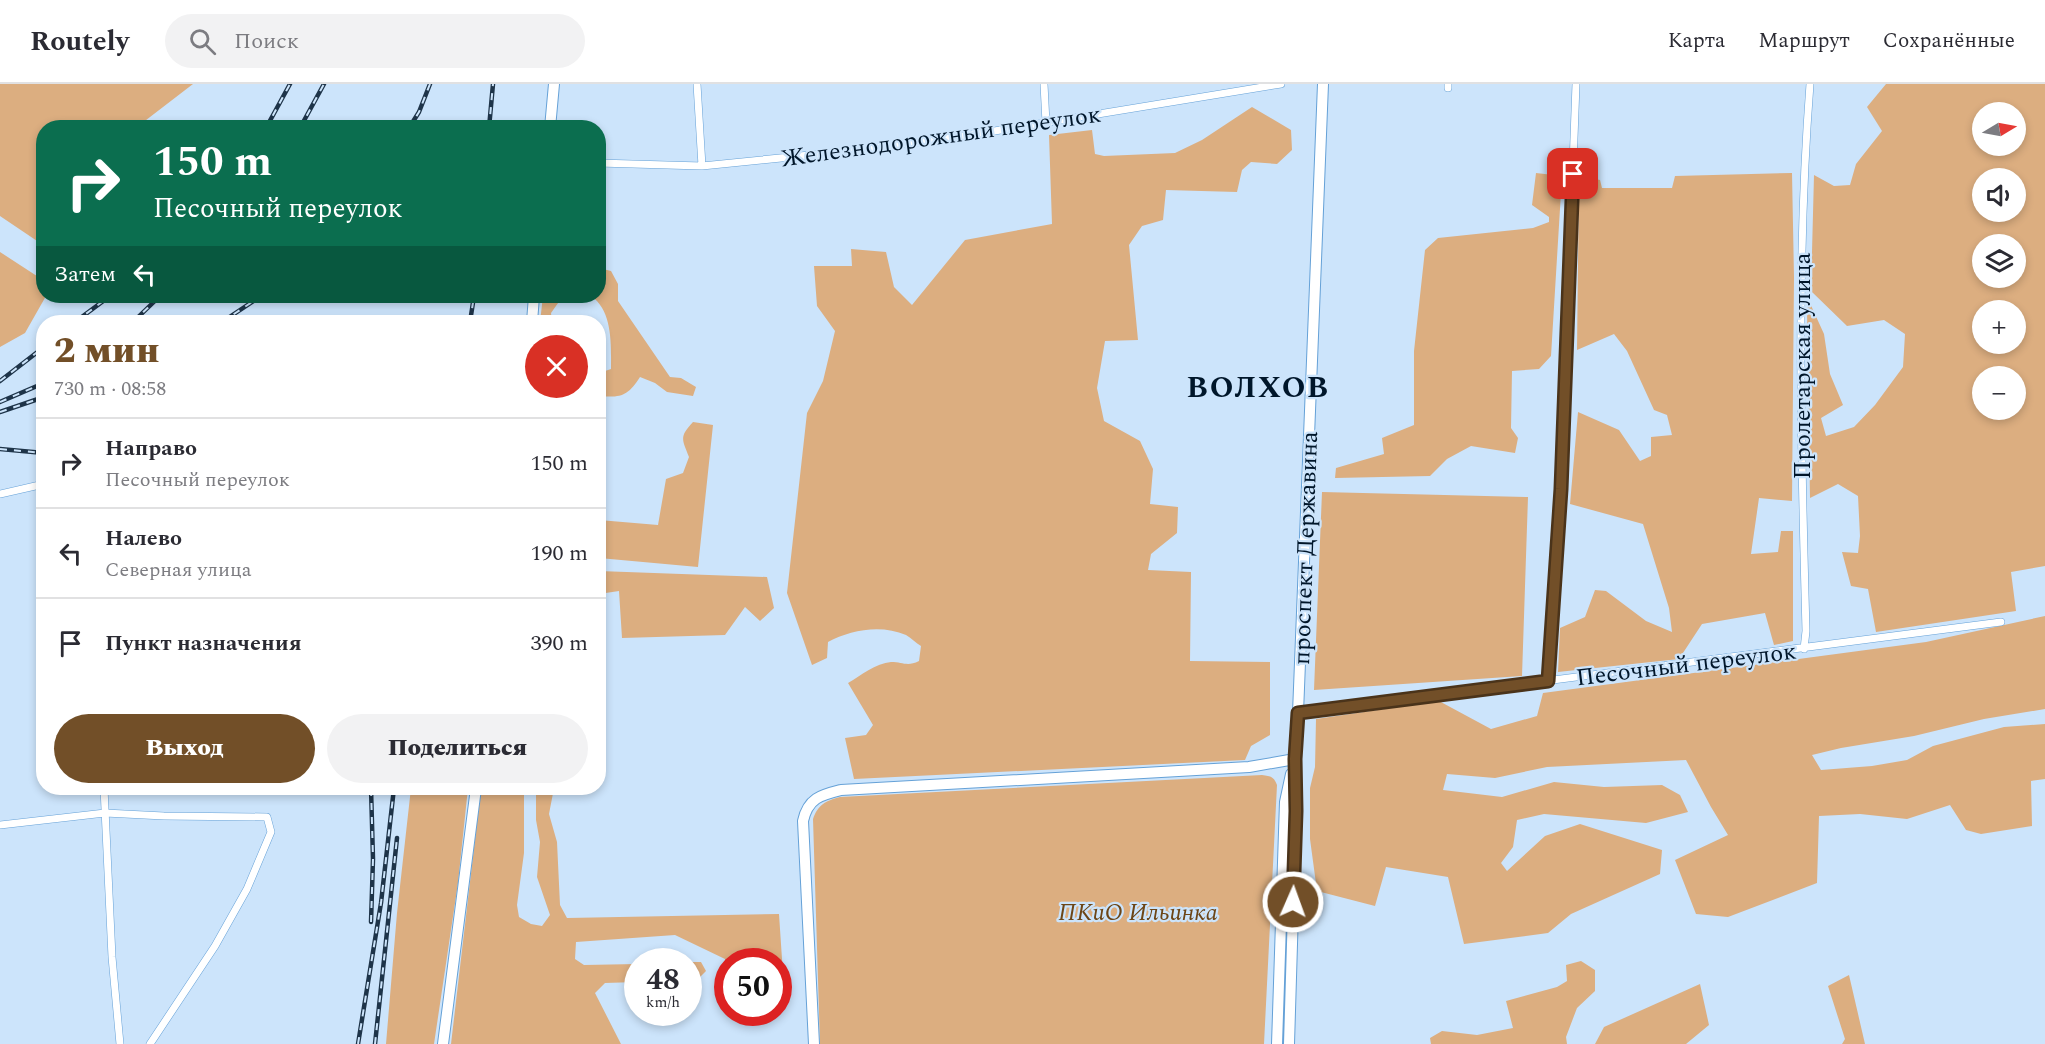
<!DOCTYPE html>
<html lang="ru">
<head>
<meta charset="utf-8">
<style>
  :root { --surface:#fff; --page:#f2f2f3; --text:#2b2b33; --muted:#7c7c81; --line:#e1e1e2; --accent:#724f28 }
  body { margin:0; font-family:Spectral,serif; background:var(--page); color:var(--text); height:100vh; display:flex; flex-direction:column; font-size:22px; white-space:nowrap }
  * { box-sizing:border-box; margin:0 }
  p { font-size:20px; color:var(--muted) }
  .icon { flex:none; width:33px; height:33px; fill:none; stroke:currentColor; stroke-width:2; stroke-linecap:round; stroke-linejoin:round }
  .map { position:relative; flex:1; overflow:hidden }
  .sheet { position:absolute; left:36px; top:231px; width:570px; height:480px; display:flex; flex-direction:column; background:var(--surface); border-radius:24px; box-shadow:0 3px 9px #0003 }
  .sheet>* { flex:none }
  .hud { position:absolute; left:36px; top:36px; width:570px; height:183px; border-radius:24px; box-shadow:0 3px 9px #0003; background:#0b6e4f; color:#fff; overflow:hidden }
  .needle { width:39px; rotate:80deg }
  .controls { position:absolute; left:1972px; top:18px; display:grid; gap:12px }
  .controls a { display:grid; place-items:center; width:54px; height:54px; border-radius:50%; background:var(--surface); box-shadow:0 3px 9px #0003; font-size:30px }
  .speed { position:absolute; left:624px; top:864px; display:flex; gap:12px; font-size:30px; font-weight:700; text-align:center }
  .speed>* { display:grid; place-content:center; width:78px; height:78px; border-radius:50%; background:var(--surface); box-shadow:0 3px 9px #0003; line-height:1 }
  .speed small { font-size:15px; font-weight:400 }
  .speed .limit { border:9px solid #d22; background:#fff; color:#111 }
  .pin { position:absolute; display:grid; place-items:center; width:51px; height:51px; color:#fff; margin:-26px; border-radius:12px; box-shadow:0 3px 9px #0006 }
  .me { position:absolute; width:66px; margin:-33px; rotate:2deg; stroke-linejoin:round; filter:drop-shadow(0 0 4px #0008) }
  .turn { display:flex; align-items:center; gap:21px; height:126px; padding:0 18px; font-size:27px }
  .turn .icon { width:78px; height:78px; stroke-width:2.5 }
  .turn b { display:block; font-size:42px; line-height:51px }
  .then { display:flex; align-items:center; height:57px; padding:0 18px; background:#0003; gap:12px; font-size:22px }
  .round { display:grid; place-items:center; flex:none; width:63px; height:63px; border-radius:32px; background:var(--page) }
  .overview { display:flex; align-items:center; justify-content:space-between; height:102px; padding:0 18px }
  h1 { font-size:36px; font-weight:800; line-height:45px; color:var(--accent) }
  .action { display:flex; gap:12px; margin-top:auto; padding:12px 18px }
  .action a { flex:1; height:69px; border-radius:36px; background:var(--accent); color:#fff; font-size:24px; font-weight:800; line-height:69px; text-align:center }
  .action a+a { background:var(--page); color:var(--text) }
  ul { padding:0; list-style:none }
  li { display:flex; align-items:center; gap:18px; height:90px; padding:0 18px; border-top:2px solid var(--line) }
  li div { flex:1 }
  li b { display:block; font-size:22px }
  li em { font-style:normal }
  header { display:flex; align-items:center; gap:36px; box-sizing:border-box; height:84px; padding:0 30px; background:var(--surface); border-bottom:2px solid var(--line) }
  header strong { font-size:28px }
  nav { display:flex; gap:33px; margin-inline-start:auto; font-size:21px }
  .search { width:420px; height:54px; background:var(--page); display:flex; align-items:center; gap:15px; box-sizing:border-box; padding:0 21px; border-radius:33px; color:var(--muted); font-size:22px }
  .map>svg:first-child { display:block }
  .green { fill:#dcae80; fill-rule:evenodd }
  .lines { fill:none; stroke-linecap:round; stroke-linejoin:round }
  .street-casing { stroke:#65a1d7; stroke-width:8 }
  .secondary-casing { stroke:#65a1d7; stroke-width:12 }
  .street { stroke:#fff; stroke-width:7 }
  .secondary { stroke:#fff; stroke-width:10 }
  .rail-casing { stroke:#1e3449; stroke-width:4.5 }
  .rail { stroke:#cce4fb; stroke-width:2; stroke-dasharray:7; stroke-linecap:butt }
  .route-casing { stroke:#4a331a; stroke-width:15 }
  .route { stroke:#724f28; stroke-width:10 }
  .labels { text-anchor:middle; stroke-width:4.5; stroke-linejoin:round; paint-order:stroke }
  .street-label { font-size:24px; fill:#00162a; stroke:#cce4fb }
  .park-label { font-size:24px; font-style:italic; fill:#6c4516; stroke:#cce4fb }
  .district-label { font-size:30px; font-weight:bold; letter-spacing:1.5px; fill:#00162a; stroke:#cce4fb }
</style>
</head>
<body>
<header>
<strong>Routely</strong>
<div class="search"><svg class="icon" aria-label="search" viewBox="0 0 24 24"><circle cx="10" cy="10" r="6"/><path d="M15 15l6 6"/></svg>Поиск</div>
<nav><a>Карта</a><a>Маршрут</a><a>Сохранённые</a></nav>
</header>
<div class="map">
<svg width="2045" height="960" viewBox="0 0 2045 960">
  <rect width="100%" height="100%" fill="#cce4fb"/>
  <!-- green -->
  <path class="green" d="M0,0H193L137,43L44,44L43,161L0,132Z
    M1886,0H2045V482L2011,488L2016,527L1876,548L1868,505L1851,502L1842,468L1858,469L1860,452L1858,412L1838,400L1810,414L1807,226L1809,217L1824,250L1830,290L1843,321L1821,334L1826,352L1854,343L1875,321L1903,283L1905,250L1884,236L1847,242L1811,207L1814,91L1834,102L1850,101L1856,80L1882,47L1867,23ZM1983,28H2016V62H1983ZM1983,94H2016V128H1983ZM1983,160H2016V194H1983ZM1983,226H2016V260H1983ZM1983,292H2016V326H1983Z
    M1252,23L1291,46L1292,66L1277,80L1251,78L1242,86L1237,108L1166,106L1163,136L1142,142L1129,161L1138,256L1105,257L1097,304L1104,337L1140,357L1153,385L1150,420L1178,423L1177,449L1151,470L1148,486L1191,488L1190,577L1270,578V651L1251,662L1245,676L854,695L845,654L866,651L873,641L848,599C860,592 876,579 891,578C903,578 907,583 919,577L921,562C916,559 911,554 906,551C881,540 850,546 828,558L827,574L812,581L787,509L807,329L823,297L835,247L817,222L814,182H852L851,165L886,168L894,203L912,221L965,156L1052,140L1049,51L1092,46L1095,70L1104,72L1175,69L1202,56Z
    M1536,89L1562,92L1551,272L1539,285L1512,287L1511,344L1518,354L1515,369L1471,362L1447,375L1430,392L1335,394L1336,384L1384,370L1382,354L1414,341V267L1425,166L1438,154L1533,144L1549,138V133L1532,121Z
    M1792,89L1794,193L1792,417L1759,414L1751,470L1778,468L1781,447H1793V557L1774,561L1765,529L1702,540L1679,575L1558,588L1560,544L1585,533L1595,506L1606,507L1646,537L1672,548L1669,524L1643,440L1570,420L1578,328L1619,346L1640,377L1651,372V353L1672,351L1667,331L1654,326L1627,267L1614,250L1577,266L1579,92L1600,96L1602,104H1672L1675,92Z
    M0,168L43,196L44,212H46L25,249L0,263Z
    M599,184L611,187L618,200V217L670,293L681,294L696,303L693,312L667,308L655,299L640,293C628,312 621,314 599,312V289L611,285C611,261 613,227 591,212H598Z
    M543,212H563L551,229L552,238H540Z
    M693,338L713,341L698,483L599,474V436L658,441L666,395L683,389L689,373C682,355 679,353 693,338Z
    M1322,408L1528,413L1522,592L1314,606Z
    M599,487L767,493L774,524L760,537L745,523L725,551L622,554L619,507L599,510Z
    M2045,532V625L1984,635L1914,652L1841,664L1812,671L1821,686L1872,682L1907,676L1933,662L2004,643L2045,640V695L2031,697L2032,742L1981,750L1966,746L1950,721L1907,735L1860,730L1819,732L1817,799L1728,833L1696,830L1675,776L1728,751L1711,723L1686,676L1547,683L1495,694L1447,690L1443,706L1502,713L1554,698L1604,703L1662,701L1680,711L1688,728L1646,739L1544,730L1517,736L1513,763L1501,779L1507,787L1545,752L1580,740L1662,766L1660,790L1571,830L1548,849L1464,860L1448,793L1386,783L1375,822L1317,807L1310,755V704L1315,683L1316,635L1439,617L1491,645L1537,632L1543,609L1926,558Z
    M1262,691C1271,692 1274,693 1277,701L1264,960H820L813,735C818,721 825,717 840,713Z
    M411,704H468L458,799L434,960H386L397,829Z
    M481,704H524V769L517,821L519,833L531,840L542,842L550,831L537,793L540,758L536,736V704H554L549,730L557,758L560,821L567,834L779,830L783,890L779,891L778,878H728L726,895L725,875L675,851L576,858L575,875L584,881L637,880V898L605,899L595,909L621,960H451Z
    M1581,877L1595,886V907L1577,924L1566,953L1567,960H1431L1430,954L1442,947L1477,951L1513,944L1506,917L1557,903L1567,897L1566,881Z
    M701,878L706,887L700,893L689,895V878Z
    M1849,891L1865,960H1842L1845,955L1828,902Z
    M1700,900L1709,941L1686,960H1595L1604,943Z"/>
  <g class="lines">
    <defs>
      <path id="street" d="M697,0L702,82
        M1044,0L1046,39
        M1448,4V0
        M598,79L702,82L859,66L964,52L1281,0
        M0,410L44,400
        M1804,565L1806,547C1801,364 1796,182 1810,0
        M1548,597L1561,405L1576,0
        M1298,629L2001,538
        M104,704L112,873L120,960
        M0,741L105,729L164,732L267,733L271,748L247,805L215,862L150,960"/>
      <path id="secondary" d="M550,44L554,0
        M532,238L534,212
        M443,960L476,704
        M814,960L803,737C808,714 821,711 841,706L1249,683L1295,675
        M1277,960L1285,718L1291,690
        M1289,960L1296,727L1295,675L1298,629L1323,0"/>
    </defs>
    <!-- street casing -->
    <use href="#street" class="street-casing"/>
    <!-- secondary casing -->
    <use href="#secondary" class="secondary-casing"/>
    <!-- street -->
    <use href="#street" class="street"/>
    <!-- secondary -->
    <use href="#secondary" class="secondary"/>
    <defs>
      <path id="rail" d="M266,44L290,0
        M300,44L324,0
        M409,44L419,28L430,0
        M489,44L493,0
        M75,238L110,212
        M133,238L160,212
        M222,238L261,212
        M470,238L474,212
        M0,297L44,263
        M0,318L44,299
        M0,328L44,313
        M0,365L44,369
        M371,838L373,775L371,704
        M358,960L381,819L394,704
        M375,960L397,754"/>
    </defs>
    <!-- rail casing -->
    <use href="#rail" class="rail-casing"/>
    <!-- rail -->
    <use href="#rail" class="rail"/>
  </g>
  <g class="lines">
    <defs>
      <path id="route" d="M1293,818L1296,727L1295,675L1298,629L1548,597L1561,405L1573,90"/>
    </defs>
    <!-- route casing -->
    <use href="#route" class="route-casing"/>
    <!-- route -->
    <use href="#route" class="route"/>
  </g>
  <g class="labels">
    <!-- street labels -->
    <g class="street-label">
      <text transform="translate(941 52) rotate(-8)" y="8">Железнодорожный переулок</text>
      <text transform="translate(1802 282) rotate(-90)" y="8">Пролетарская улица</text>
      <text transform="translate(1305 464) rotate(-88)" y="8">проспект Державина</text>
      <text transform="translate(1686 580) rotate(-7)" y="8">Песочный переулок</text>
    </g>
    <!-- park labels -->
    <g class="park-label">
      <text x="1138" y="836">ПКиО Ильинка</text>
    </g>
    <!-- district labels -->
    <g class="district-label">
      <text x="1258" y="313">ВОЛХОВ</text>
    </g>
  </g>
</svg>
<div class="controls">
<a><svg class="needle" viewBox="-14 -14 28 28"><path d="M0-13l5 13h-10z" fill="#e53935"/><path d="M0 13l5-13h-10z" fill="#7c7c81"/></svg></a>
<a><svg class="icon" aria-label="sound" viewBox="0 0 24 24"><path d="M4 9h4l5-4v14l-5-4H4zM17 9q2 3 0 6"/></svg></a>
<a><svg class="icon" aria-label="layers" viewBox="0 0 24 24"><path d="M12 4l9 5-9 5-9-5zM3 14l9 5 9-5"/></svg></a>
<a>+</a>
<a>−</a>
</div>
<div class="speed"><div>48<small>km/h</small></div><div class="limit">50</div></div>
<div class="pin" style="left:1573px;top:90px;background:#d93025"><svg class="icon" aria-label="arrive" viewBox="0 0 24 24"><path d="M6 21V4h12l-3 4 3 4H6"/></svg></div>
<svg class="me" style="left:1293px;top:818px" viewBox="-20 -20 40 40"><circle r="17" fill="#724f28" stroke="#fff" stroke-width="3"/><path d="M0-11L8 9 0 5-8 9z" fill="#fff"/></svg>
<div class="hud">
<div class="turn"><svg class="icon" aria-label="right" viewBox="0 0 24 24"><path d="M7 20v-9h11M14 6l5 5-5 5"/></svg><div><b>150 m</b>Песочный переулок</div></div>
<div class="then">Затем<svg class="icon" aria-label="left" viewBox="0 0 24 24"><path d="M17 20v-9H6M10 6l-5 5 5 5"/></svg></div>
</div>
<section class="sheet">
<div class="overview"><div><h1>2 мин</h1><p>730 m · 08:58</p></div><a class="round" style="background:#d93025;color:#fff"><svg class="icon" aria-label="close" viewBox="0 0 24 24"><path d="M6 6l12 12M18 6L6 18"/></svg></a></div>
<ul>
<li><svg class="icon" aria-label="right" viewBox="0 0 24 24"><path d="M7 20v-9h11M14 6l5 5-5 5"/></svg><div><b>Направо</b><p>Песочный переулок</p></div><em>150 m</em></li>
<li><svg class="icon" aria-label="left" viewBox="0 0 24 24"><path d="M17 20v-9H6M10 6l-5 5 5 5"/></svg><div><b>Налево</b><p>Северная улица</p></div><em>190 m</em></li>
<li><svg class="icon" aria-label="arrive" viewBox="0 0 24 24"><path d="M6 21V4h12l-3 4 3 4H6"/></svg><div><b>Пункт назначения</b></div><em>390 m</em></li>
</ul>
<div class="action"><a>Выход</a><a>Поделиться</a></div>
</section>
</div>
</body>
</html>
